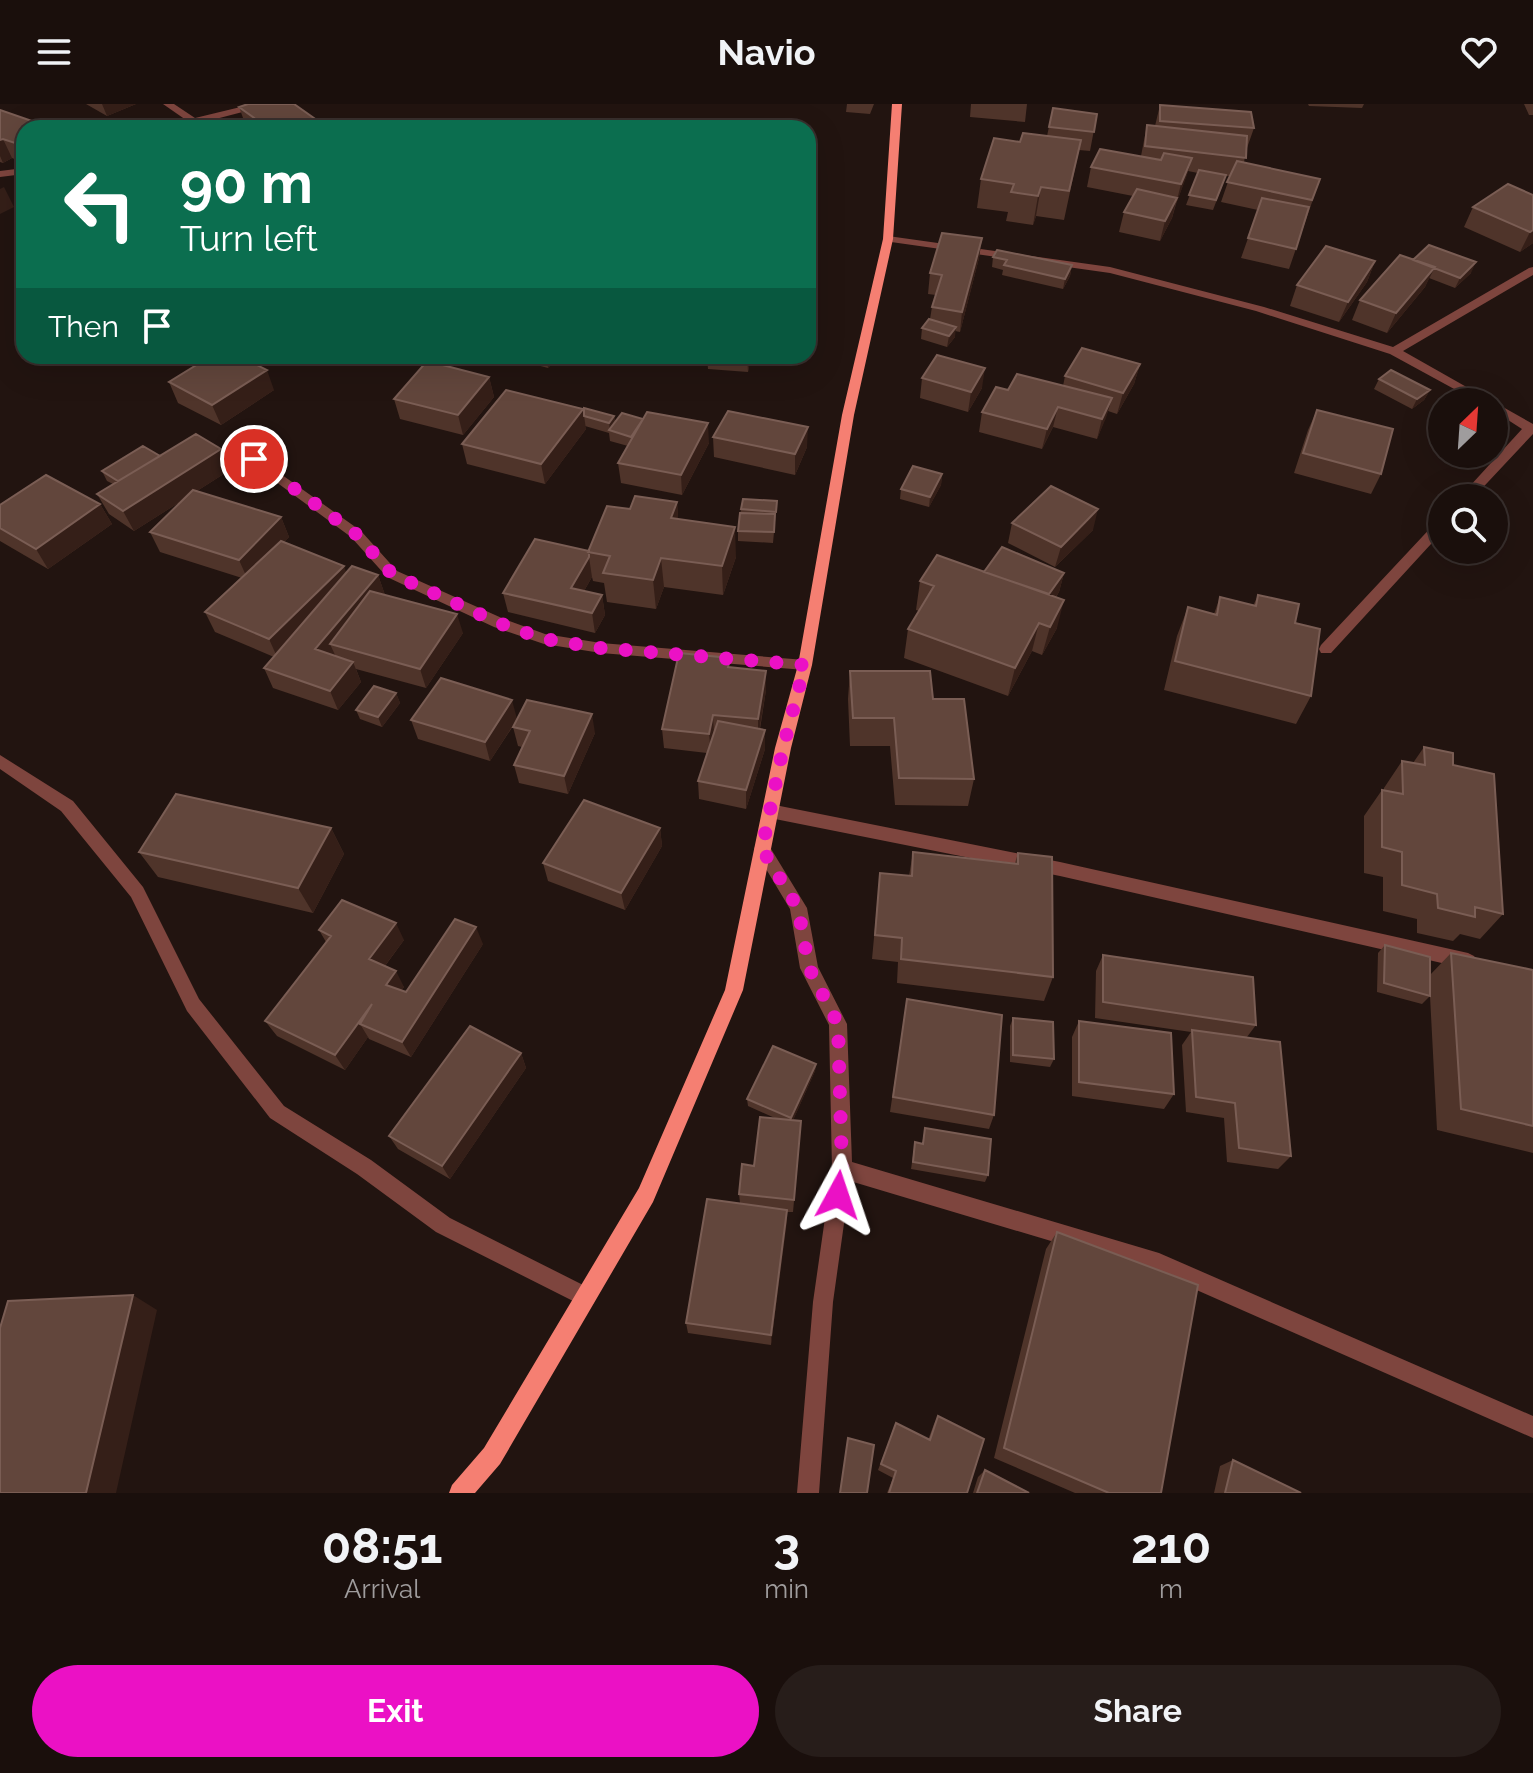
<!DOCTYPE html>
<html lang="en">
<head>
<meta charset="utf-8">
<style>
  :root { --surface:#1a0f0c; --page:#271d1a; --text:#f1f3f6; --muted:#9f9c9d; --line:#382f2d; --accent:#eb11c5 }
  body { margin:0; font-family:Raleway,sans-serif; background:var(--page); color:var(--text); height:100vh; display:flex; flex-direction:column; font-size:30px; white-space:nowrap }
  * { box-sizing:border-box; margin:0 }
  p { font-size:26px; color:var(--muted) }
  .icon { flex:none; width:44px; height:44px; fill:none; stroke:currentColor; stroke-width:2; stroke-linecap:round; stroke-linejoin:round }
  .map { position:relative; height:1389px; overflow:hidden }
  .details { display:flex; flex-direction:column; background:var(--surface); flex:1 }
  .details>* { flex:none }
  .hud { position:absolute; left:16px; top:16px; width:800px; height:244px; border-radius:24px; box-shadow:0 8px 32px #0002,0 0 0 2px var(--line); background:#0b6e4f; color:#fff; overflow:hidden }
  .needle { width:52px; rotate:25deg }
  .buttons { position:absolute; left:1428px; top:284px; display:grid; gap:16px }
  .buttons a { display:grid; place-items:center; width:80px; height:80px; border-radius:50%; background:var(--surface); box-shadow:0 8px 32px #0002,0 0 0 2px var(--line); font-size:40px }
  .pin { position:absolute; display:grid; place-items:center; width:68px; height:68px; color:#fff; margin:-34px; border:4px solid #fff; border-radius:50%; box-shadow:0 2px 8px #0007 }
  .me { position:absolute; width:88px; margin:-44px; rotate:5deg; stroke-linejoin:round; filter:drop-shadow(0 0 6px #0008) }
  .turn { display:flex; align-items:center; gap:28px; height:168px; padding:0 32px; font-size:36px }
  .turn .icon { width:104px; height:104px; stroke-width:2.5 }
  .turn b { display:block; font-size:56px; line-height:68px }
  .then { display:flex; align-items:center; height:76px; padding:0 32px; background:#0003; gap:16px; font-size:30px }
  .eta { display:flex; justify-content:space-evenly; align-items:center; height:136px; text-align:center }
  .eta b { font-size:48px; font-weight:700; line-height:56px }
  .primary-button { display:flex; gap:16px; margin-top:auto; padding:16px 32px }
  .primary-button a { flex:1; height:92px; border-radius:48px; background:var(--accent); color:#fff; font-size:32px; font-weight:700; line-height:92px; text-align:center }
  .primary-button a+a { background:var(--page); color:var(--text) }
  header { display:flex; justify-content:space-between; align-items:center; height:104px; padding:0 32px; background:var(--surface); font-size:36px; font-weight:700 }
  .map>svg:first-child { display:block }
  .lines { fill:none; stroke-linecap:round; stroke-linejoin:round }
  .minor { fill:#7e453e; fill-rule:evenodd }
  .secondary { fill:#f57f72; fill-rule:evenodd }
  .wall { fill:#4f342a }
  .shaded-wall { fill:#351f18 }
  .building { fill:#62463c; stroke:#7a5d54; stroke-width:2 }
  .route { stroke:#eb11c5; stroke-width:14; stroke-dasharray:0 25.2 }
</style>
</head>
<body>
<header><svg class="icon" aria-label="menu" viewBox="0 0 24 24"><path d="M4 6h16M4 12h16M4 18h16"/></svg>Navio<svg class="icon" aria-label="heart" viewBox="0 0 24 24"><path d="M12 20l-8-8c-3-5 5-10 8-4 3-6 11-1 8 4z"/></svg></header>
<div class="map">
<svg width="1533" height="1389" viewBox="0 0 1533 1389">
  <rect width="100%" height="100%" fill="#221410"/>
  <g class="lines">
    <!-- minor -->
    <path class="minor" d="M163,0H174L195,14L253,0H273L181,24H166L186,16Z
      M24,64V70L0,73V67Z
      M888,132L1110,163L1264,203L1393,243L1529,164L1533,163V171L1403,247L1493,298H1478L1390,250L1256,207L1110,169L884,137V133Z
      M1494,298L1533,320V330L1473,394H1459L1522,325L1494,307Z
      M254,351L361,427L397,467L504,515L545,530L601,539L805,556L812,561L805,566L601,549L544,540L494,523L387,473L351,433L249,358L248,355Z
      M1442,415V428L1331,549H1321L1319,545L1321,541L1437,417Z
      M0,651L73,697L143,783L199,895L284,1002L371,1056L450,1114L593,1186L596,1193L593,1200L586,1203L579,1200L436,1128L357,1070L270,1014L187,907L131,793L61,707L0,665Z
      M770,700L1060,758L1468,849L1474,852L1477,857L1474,862L1468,865L1060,772L770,714L764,712L762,707L764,702Z
      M762,738L768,740L807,804L818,863L847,920L852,1058L1159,1149L1533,1312V1334L1158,1169L850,1077L833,1198L819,1389H797L813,1198L832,1065L829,921L800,864L790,805L754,745L756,740Z"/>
    <!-- secondary -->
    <path class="secondary" d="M892,0H902L893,135L854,311L812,561L791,644L743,886L653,1098L500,1360L475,1389H449L452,1381L484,1344L639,1084L725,886L775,644L798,561L842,311L883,135Z"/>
  </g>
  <!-- wall -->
  <path class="wall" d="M86,0H136L107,12Z
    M847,0H874L870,10L846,8Z
    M971,0H1027L1025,18L970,13Z
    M1308,0H1364L1362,4L1309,2Z
    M1524,0H1533V11H1529Z
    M1160,1L1254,24L1247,44H1246L1244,59L1320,75L1289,165L1241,154L1258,106L1221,98L1230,72H1226L1213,106L1186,101L1198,69L1188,67L1176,100L1172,114L1160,137L1119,128L1124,108L1133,92L1087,83L1091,63L1141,52L1147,21L1155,22Z
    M239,3L328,24H248L246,22Z
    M1053,4L1097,10L1090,47L1079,46L1064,116L1036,112L1033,121L1006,117L1008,108L977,104L981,75L1020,38L1047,32Z
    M0,6L24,24V59L12,54L3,59L0,58Z
    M1533,91V139L1520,148L1464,123L1473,103Z
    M982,134L979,154L960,228L955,227V233L947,243L921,235L922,224L930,215L932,203L936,191L928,190L930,169Z
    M993,153L1072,161L1070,172L1063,185L1002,171L1003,166L992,163Z
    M1413,156L1471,169L1455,184L1429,174L1425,183L1387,229L1352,216L1360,196Z
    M1375,157L1367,178L1339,218L1290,202L1297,181Z
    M503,252H559L548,264Z
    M707,252H751L748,268L708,265Z
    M1140,260L1134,280L1117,310L1108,307L1097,335L1053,323L1042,345L979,328L982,308L1008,286L1063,282L1065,272Z
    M489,273L494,293L463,331L400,315L394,295Z
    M922,274L982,284L968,308L920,294Z
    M1379,275L1430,286L1424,296L1412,305L1374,285Z
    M169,278L274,286L221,321L178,299Z
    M506,286L614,312L615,318L709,339L682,391L621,379L618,359L628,342L610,337L609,329L585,322L586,325L545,380L467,360L462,340Z
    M1317,306L1381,370L1371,390L1294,369L1308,326Z
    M713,333L807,343L795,371L714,353Z
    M221,345L230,366L197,387L281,413L289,433L284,438L346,469L378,471L385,491L463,529L426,584L356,565L361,578L338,606L273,584L264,564L274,553L215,528L205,508L242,474L160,448L150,428L183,396L134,427L109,410L97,390L113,380L107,377L102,367L160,352Z
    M942,370L941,381L929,403L900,395L901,385Z
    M777,397L773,439L738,437V427L741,405Z
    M677,398L678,415L736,453L723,491L664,483L656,505L607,498L604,479L593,477L592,473L584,487L602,491L605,511L595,529L508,508L503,489L589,447L630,405Z
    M100,400L112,420L48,465L0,437V401Z
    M1012,419L1093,426L1055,463L1008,439Z
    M984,468L1064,469L1059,488L1056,493L1057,524L1042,551L1032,547L1008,592L904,554L908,525L919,507L916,506L920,477Z
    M1258,491L1295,519L1311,592L1296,620L1164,586L1177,532L1188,503L1214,510L1220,493L1253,502Z
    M730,564L766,586L760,625L765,645L746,705L699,695L698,677L707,649L664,644L662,625Z
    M850,567L933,595L974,675L968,702L895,701L890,642H850L848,595Z
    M396,589L400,599L382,623L360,615L356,606Z
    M517,614L595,629L568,690L519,679L514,661L522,643L518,642L513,623L515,619L490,657L418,635L411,616Z
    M1424,643L1453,661L1503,810L1480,835L1460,830L1453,837L1417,829V815L1383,807V773L1364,769V712L1382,686H1384V684L1402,657L1413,659Z
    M331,724L344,750L313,809L158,773L139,748Z
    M660,724L662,742L625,806L548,777L543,759Z
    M913,748L1015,759L1018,749L1053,873L1044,897L897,879L898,858L872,855L880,769L909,772Z
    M319,826L404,836L385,862L404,883L401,887L406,888L483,840L411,953L369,935L368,933L345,966L277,932L265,917L326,838Z
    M1385,841L1430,871L1451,849L1533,866V1049L1437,1026L1430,892L1422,900L1377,888L1378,849Z
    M1103,851L1256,921L1247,933L1291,1052L1278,1065L1227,1058L1224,1014L1186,1008L1182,941L1191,928L1095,914L1096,867Z
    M907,895L994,1011L989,1025L890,1008Z
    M1013,914L1054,955L1050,963L1010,958V922Z
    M1079,917L1174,990L1164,1005L1072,992V933Z
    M521,949L526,964L450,1075L398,1045L389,1032Z
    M816,960L815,967L793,1016L800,1031L793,1108H787L771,1241L688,1229L686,1219L740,1099L739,1090L777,1015L748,1002L747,995Z
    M925,1024L988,1071L985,1078L911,1065L915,1038L922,1040Z
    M1057,1128L1161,1389H1075L994,1354L1046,1145Z
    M938,1312L967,1389H887L893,1374L878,1366L896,1319L928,1336L934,1320Z
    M1233,1356L1301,1389H1214L1220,1362Z
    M985,1366L1029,1389H973L978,1373Z"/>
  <!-- shaded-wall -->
  <path class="shaded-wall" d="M102,0H136L107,12Z
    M3,35L12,54L3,59L0,52V36Z
    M1192,54L1186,74L1176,100L1181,80Z
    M4,83L14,103L0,110V85Z
    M1041,83L1036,112L1033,121L1038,92Z
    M1177,94L1172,114L1160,137L1165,117Z
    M1533,126V139L1520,148L1530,128Z
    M982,134L979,154L960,228L962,208Z
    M1375,157L1367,178L1339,218L1348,198Z
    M1476,158L1471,169L1455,184L1460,174Z
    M1072,161L1070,172L1063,185L1065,175Z
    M1435,163L1425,183L1387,229L1396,209Z
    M956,223L955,233L947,243L949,232Z
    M546,252H559L548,264Z
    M747,252H751L748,268Z
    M1140,260L1134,280L1117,310L1123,289Z
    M985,264L982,284L968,308L971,288Z
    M267,266L274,286L221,321L212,301Z
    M489,273L494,293L463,331L458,311Z
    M1430,286L1424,296L1412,305L1417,295Z
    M1112,294L1106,314L1097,335L1102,315Z
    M1058,303L1053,323L1042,345L1047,325Z
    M583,305L586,325L545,380L541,360Z
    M614,312L616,323L610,327L609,319Z
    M708,319L709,339L682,391L681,371Z
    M808,323L807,343L795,371V350Z
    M221,345L230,366L134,427L123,407Z
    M942,370L941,381L929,403L930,393Z
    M677,398L679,428L671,414Z
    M100,400L112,420L48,465L36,445Z
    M1098,405L1093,426L1055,463L1061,443Z
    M281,413L289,433L248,476L239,456Z
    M735,423L736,453L723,491L722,462Z
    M589,453L592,473L574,504L571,484Z
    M661,454L664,483L656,505L653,476Z
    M344,462L351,482L278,555L269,535Z
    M1064,469L1059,488L1042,513L1047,494Z
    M378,471L385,491L330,540L335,551L323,565L315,545Z
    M602,491L605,511L595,529L592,509Z
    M1064,496L1057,524L1042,551L1050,523Z
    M457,510L463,529L426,584L420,565Z
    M1039,519L1032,547L1008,592L1015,564Z
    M353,558L361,578L338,606L330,587Z
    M766,567V586L758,634V615Z
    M396,589L400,599L382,623L378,613Z
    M512,596L517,615L490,657L485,638Z
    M592,610L595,629L568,690L564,672Z
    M713,611L714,630L711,649L709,630Z
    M765,626V645L746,705V686Z
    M331,724L344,750L313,809L298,784Z
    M660,724L662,742L625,806L621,789Z
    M396,819L404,836L378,871L369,855Z
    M476,823L483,840L411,953L402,938Z
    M396,867L404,883L394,897L386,881Z
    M372,900L360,920L368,933L345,966L335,951Z
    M521,949L526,964L450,1075L442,1062Z
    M816,960L815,967L791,1021V1014Z
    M787,1106V1118L771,1241V1231Z
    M133,1191L157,1206L116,1389H86Z"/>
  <!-- building -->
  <path class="building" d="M248,0H294L328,24H268L239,3Z
    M1160,1L1251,8L1254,24L1160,17Z
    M1053,4L1097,10L1094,28L1049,23Z
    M0,6L52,24H24V39L21,41L3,35L0,36Z
    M1147,21L1247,32L1246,54L1145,42Z
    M1023,29L1081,36L1069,87L1041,83L1038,92L1011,88L1014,80L981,75L994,34L1020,38Z
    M1100,45L1161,56L1164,49L1192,54L1181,80L1091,63Z
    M1237,57L1320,75L1312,96L1227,78Z
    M1199,66L1226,71L1216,96L1189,91Z
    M1508,80L1533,91V126L1530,128L1473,103Z
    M1137,85L1177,94L1165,117L1124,108Z
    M1262,94L1309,103L1296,145L1248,134Z
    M942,129L982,134L962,208L932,203L942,171L930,169Z
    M1429,141L1476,158L1460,174L1413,156Z
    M1326,142L1375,157L1348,198L1297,181Z
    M997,146L1072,161L1065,175L1004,161L1007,156L993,153Z
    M1400,151L1435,163L1396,209L1360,196Z
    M929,215L956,223L949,232L922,224Z
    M1082,244L1140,260L1123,289L1065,272Z
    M937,251L985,264L971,288L922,274Z
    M211,252H239L267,266L212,301L169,278Z
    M427,257L489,273L458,311L394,295Z
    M1391,266L1430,286L1417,295L1379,275Z
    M1017,270L1112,294L1102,315L1058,303L1047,325L982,308L996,283L1008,286Z
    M506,286L583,305L541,360L462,340Z
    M584,304L614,312L609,319L584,312Z
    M1317,306L1393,325L1381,370L1303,349Z
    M728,307L808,323L795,350L713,333Z
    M647,308L708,319L681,371L618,359Z
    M622,309L643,315L631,333L609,326Z
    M196,330L221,345L123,407L97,390Z
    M143,342L160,352L118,377L102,367Z
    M913,362L942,370L930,393L901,385Z
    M46,371L100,400L36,445L0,424V401Z
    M1051,382L1098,405L1061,443L1012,419Z
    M193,386L281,413L239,456L150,428Z
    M635,392L677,398L671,414L735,423L722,462L661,454L653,476L603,469L610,452L588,448L607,402L630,405Z
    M743,395L777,397L776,408L741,405Z
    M740,409L775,410L774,428L738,427Z
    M535,435L589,447V453L571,484L602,491L592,509L503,489Z
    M281,437L344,462L269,535L205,508Z
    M1002,443L1064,469L1049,490L984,468Z
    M937,451L1064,496L1050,523L1039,519L1015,564L908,525L934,482L920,477Z
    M352,462L378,471L315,545L353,558L330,587L264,564Z
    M370,487L457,510L420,565L330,540Z
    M1258,491L1299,500L1295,519L1320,525L1311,592L1175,557L1188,503L1217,511L1220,493L1256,502Z
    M679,549L730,554L728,563L766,567L758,615L713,611L709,630L662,625Z
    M850,567H930L933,595H964L974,675L899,674L894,614H853Z
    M441,574L512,596L485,638L411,616Z
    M374,582L396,589L378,613L356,606Z
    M527,596L592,610L564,672L514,661L530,627L513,623Z
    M718,617L765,626L746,686L698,677Z
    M1424,643L1453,649V661L1494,670L1503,810L1475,803V813L1438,804L1437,790L1402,781V748L1382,743V686L1403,690L1402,657L1425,661Z
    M176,690L331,724L298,784L139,748Z
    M584,696L660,724L621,789L543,759Z
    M913,748L1018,760V749L1052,753L1053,873L901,855L902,834L875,831L880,769L912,772Z
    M342,796L396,819L369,855L396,867L386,881L406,888L455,815L476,823L402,938L360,920L372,900L335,951L265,917L331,832L319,826Z
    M1385,841L1430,853V892L1384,879Z
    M1451,849L1533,866V1022L1461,1005Z
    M1103,851L1253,873L1256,921L1103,898Z
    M907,895L1002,911L994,1011L893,993Z
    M1013,914L1053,918L1054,955L1013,951Z
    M1079,917L1171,929L1174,990L1079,978Z
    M470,922L521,949L442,1062L389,1032Z
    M1192,926L1280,938L1291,1052L1239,1044L1235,999L1196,993Z
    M773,942L816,960L791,1014L747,995Z
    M760,1013L801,1017L794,1096L739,1090L742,1060L754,1062Z
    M925,1024L991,1035L988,1071L913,1058L915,1038L923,1040Z
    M707,1095L787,1106L771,1231L686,1219Z
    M1057,1128L1198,1181L1161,1389H1109L1004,1344Z
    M133,1191L86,1389H0V1224L8,1197Z
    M938,1312L984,1335L967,1389H889L896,1367L881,1360L896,1319L930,1336Z
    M848,1334L874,1341L867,1389H840Z
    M1233,1356L1301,1389H1225Z
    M985,1366L1029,1389H977Z"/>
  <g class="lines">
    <!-- route -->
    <path class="route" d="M254,355L356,430L392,470L499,519L544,535L601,544L805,561L783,644L762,745L798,804L809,864L838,920L842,1065L838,1091"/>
  </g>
</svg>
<div class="buttons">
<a><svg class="needle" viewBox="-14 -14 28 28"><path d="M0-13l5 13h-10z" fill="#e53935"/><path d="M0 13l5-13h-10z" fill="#9f9c9d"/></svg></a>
<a><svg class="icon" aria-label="search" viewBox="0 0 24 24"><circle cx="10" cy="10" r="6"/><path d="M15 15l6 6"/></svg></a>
</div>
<div class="pin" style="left:254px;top:355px;background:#d93025"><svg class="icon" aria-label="arrive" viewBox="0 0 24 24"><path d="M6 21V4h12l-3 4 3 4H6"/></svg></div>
<svg class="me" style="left:838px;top:1091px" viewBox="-20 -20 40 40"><path d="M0-17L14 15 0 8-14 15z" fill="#eb11c5" stroke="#fff" stroke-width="4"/></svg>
<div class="hud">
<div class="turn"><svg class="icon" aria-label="left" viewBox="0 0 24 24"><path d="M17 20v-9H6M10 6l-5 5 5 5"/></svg><div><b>90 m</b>Turn left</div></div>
<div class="then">Then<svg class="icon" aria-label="arrive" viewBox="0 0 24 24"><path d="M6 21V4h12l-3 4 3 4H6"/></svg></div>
</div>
</div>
<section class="details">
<div class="eta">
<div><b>08:51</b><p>Arrival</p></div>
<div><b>3</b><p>min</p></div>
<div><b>210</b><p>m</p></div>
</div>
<div class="primary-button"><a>Exit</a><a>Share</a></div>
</section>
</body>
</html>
